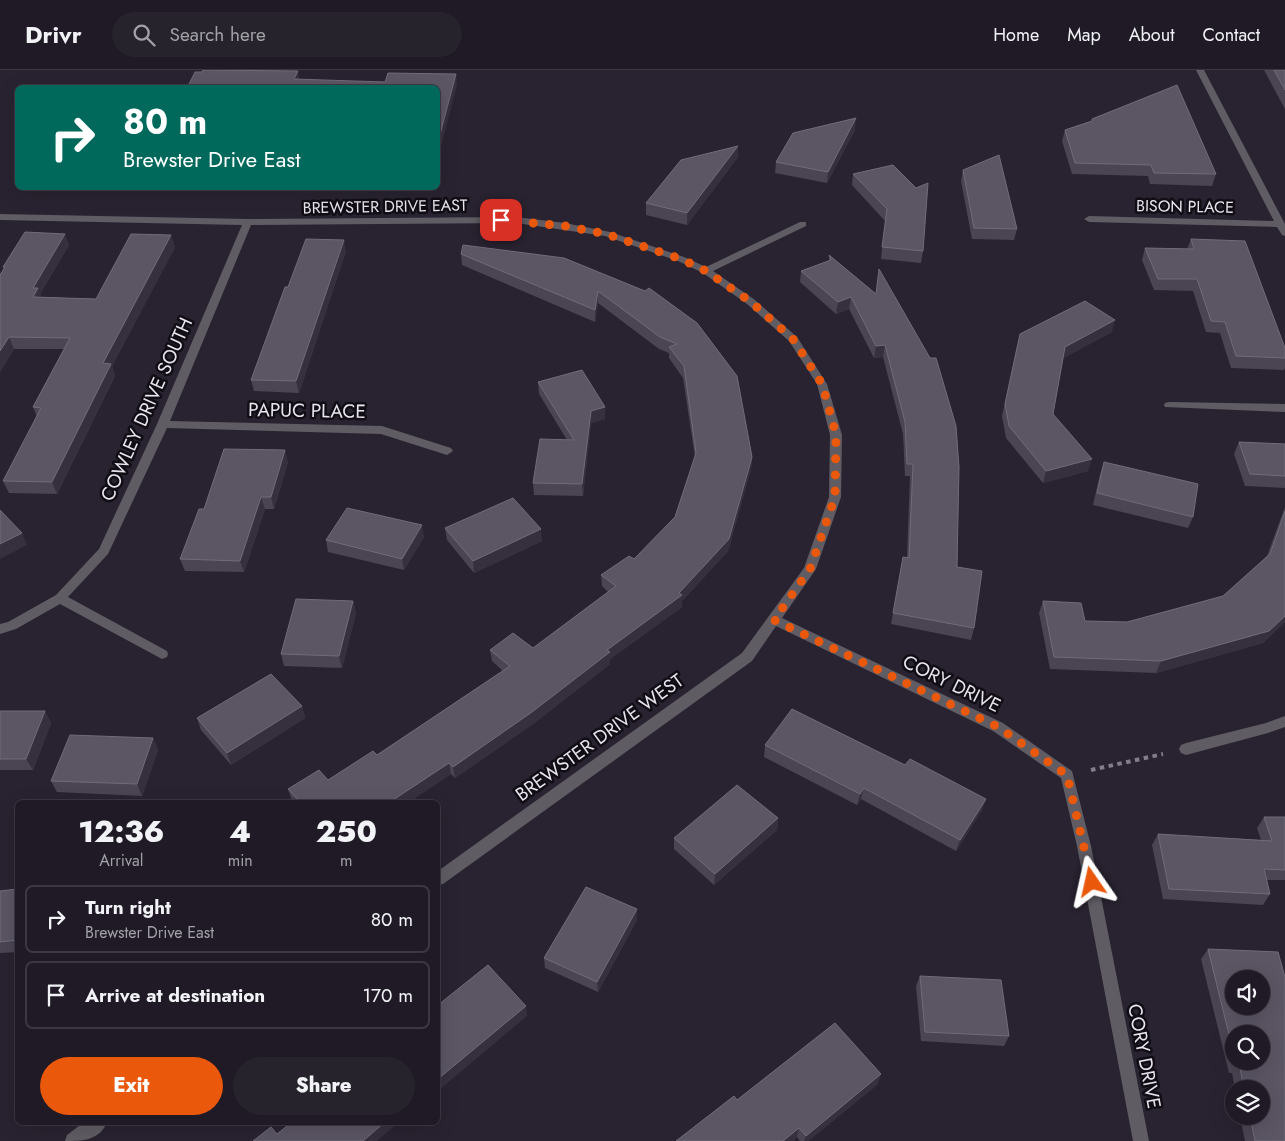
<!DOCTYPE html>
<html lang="en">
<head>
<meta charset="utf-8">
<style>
  :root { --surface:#1f1a25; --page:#27232d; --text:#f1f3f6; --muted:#a1a1a7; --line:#3c3842; --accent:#ea580c }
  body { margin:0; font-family:Jost,sans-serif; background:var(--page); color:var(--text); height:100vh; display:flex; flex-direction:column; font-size:19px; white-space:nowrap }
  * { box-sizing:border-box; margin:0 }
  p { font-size:16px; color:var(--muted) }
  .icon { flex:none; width:28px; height:28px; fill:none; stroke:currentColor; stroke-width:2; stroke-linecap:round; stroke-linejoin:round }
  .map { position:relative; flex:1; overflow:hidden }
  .side { position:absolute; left:15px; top:730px; width:425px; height:325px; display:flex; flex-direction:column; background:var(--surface); border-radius:8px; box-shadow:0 5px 20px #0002,0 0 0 1px var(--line) }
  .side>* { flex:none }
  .top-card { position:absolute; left:15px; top:15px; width:425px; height:105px; border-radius:8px; box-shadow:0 5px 20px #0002,0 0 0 1px var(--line); background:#00695c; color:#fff; overflow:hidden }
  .fabs { position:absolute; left:1225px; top:900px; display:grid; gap:10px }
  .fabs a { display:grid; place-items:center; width:45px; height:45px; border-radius:50%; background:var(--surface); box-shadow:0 5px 20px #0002,0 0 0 1px var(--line); font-size:25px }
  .pin { position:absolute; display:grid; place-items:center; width:42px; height:42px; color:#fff; margin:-21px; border-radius:10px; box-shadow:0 2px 8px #0006 }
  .me { position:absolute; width:55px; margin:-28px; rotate:349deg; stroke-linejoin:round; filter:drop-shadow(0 0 4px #0008) }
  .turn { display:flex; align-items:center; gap:18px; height:105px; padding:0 25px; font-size:22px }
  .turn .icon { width:65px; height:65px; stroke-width:2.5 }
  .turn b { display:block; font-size:35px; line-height:42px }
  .eta { display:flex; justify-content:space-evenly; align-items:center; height:85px; text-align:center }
  .eta b { font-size:30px; font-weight:800; line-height:35px }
  .button { display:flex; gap:10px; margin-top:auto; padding:10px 25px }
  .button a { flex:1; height:58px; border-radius:30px; background:var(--accent); color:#fff; font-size:20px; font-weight:800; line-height:58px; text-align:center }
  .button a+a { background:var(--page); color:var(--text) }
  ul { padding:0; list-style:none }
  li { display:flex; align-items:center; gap:15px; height:68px; margin:0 10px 8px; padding:0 15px; border:2px solid var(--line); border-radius:8px }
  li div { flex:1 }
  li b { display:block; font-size:19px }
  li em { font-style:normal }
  header { display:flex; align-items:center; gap:30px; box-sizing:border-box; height:70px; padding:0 25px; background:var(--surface); border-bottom:1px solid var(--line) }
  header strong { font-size:24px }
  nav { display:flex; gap:28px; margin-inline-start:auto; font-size:18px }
  .search { width:350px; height:45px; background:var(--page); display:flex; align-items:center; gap:12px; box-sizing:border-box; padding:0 18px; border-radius:28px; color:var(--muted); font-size:19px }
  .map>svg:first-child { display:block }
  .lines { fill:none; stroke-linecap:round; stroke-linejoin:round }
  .path { stroke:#827d89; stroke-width:4; stroke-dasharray:4.5 4.5; stroke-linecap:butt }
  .street { fill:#5f5c63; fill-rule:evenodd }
  .wall { fill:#4a4453; fill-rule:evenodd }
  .shaded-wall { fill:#36303e }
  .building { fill:#5b5564; stroke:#716c79; fill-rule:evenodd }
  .route { stroke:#ea580c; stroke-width:9; stroke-dasharray:0 16.2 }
  .labels { text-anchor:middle; stroke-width:5; stroke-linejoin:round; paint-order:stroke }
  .far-street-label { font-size:16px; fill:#e9e5ef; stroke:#100d14 }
  .street-label { font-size:19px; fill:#e9e5ef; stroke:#100d14 }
</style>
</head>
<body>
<header>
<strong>Drivr</strong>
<div class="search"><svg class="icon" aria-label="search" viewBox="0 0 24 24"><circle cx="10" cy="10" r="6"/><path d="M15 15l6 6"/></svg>Search here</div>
<nav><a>Home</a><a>Map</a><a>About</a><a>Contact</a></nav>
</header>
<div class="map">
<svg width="1285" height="1071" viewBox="0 0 1285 1071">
  <rect width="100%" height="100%" fill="#292331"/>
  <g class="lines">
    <!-- path -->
    <path class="path" d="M1091,700L1163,684"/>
    <!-- street -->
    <path class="street" d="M1196,0H1204L1285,154V166L1282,165L1277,157L1089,152L1084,149L1089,146L1274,151Z
      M0,144L248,149L516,147L565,153L610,162L684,187L706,197L800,152H806V156L713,201L755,230L797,267L827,314L842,365L841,427L816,499L782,548L1003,653L1072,701L1091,776L1149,1071H1133L1077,776L1061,708L993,661L776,556L752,591L443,814L438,815V801L742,583L804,498L829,427L830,365L817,314L789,271L747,234L703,203L678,191L605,166L516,153L251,155L170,351L382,356L451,378L453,381L447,385L381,364L167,358L108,484L68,527L167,581L168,584L167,587L162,589L60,534L16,559L0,564V554L8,552L56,525L99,479L157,354L242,155L0,150Z
      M1169,332L1285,334V342L1165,337L1164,335L1165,333Z
      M1285,646V657L1268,663L1186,685L1181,683L1179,679L1181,675L1186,673L1266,653Z
      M84,1052H107C100,1071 81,1071 65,1071L67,1065Z"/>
  </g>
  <!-- wall -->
  <path class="wall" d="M1264,0H1285V39Z
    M1092,49L1216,104L1212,116L1150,114L1148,106L1072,104L1062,71L1065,60L1092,51Z
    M855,60L827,113L775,103L776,92Z
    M738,87L687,155L646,145V133Z
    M893,95L923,181L921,193L881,189L885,151L852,115L853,104Z
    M963,100L1017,159L1014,170L972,169L961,111Z
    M1191,169L1285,278V298L1284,300L1231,298L1220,263L1206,262L1193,221L1154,220L1142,190L1145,178L1187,179Z
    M69,175L40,224L41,227L96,229L175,177L112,296L115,306L57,424L9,423L3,411L37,347L33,337L64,279H14L0,302V205L4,199L3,197Z
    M346,181L299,323L254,321L251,310L288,217Z
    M461,184L645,221L752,387L751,399L728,481L682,531V537L610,589V594L533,654L455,708L451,704L409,732H294L292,730L288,719L328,710L377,685L503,601L492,591L490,580L533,578L608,522L602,516L601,505L634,489L675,447L695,387L683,308L669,288V283L659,279L598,233L595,252L462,195Z
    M829,185L876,224L957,497L974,558L971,570L891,554L903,487H907L910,406H905L903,364L883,287L874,288L849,239L836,244L800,212L801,201L829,191Z
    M1112,262L1063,288L1053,344L1088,401L1043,413L1006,368L1002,346L1017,276Z
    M538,312L605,337V349L591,353L583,426L534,425L533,413L567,370L539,324Z
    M1239,372L1285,374V418L1245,416L1234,384Z
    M288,392L274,439H265L244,502L185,501L180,489L204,439Z
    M1104,392L1193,447L1188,458L1093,435L1100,404Z
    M1285,437V552L1263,573L1156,603L1050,599L1039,543L1043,531L1085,551L1127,552L1223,526L1267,486Z
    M445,458L542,471L474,503L447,470Z
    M424,467L404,500L328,482L326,470Z
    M353,531L356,543L342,598L284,596L281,584Z
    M302,636L305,648L231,695L201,660L197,648Z
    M0,641H45L51,653L33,700H0Z
    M153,668L158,680L142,726L57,722L51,711Z
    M765,675L905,695L986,729L982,740L956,781L861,729L857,735L764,687Z
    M1264,747H1285V810H1267L1270,824L1263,835L1163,829L1152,775L1158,764L1261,770L1257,758Z
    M778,748L777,760L714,815L674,779V768Z
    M18,819V882L0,883V821Z
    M637,839V850L598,922L545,898L544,888Z
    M1208,879L1278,882L1285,907V1071H1245L1240,1046H1261V1019H1235L1232,1003H1229L1201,889ZM1234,909H1261V936H1234ZM1234,964H1261V991H1234Z
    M920,906L1009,966L1004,976L921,971L916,916Z
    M878,1014L808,1071H800L797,1067L793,1071H676L737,1030Z"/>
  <!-- shaded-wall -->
  <path class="shaded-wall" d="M298,1L300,12L294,9Z
    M456,4L457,15L438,89V72Z
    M856,48L855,60L827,113L828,102Z
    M738,76V87L687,155V143Z
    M65,164L69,175L40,224L42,229L33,227V218Z
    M171,165L175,177L112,296L115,306L57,424L52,412L103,293Z
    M344,170L346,181L299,323L296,311Z
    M598,221V233L595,252V240Z
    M851,227L849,239L836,244L838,232Z
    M1115,250L1112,262L1062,289L1065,277Z
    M9,267L14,279L0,302V281Z
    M885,275L883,287L874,288L876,276Z
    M605,337V349L591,353L583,426L582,414L591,341Z
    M285,380L288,392L274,439L271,427Z
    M752,387L751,399L728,481L682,531V537L610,589V594L533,654L455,708L453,697L607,580L679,523Z
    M1092,389L1088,401L1043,413L1046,401Z
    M261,427L265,439L244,502L240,491Z
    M422,455L424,467L404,500L402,489Z
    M541,459L542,471L474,503L473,491Z
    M22,463L27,475L0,489V474Z
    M353,531L356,543L342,598L339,586Z
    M1285,546V552L1263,573L1156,603L1161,591Z
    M302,636L305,648L231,695L227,683Z
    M45,641L51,653L33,700L26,689Z
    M153,668L158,680L142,726L137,714Z
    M449,693L451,704L409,732H390Z
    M864,718L861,729L857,735L860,724Z
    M986,729L982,740L956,781L960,770Z
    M778,748L777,760L714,815L715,804Z
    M637,839V850L598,922L597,912Z
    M526,936L527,946L438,1021V1009Z
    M881,1004L878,1014L808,1071H804L806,1066Z
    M385,1052H399L377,1071H363Z
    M799,1058L797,1067L793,1071H783Z"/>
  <!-- building -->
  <path class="building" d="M203,0L298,1L294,9L385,12L388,3L456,4L438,72V18H187L195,2H202Z
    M1274,0H1285V20Z
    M1177,15L1216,104L1154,103L1151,95L1075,93L1065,60L1092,51V49Z
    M856,48L828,102L776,92L793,63Z
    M738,76L687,143L646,133L681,90Z
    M999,85L1017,159L974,158L963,100Z
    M893,95L916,118L928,113L923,181L882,177L887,139L853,104Z
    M25,162L65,164L33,218H38L33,227L96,229L131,164L171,165L103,293L111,294L52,412L3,411L41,338L33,337L70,268L9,267L0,281V205L5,197H3Z
    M306,169L344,170L296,311L251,310L285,217H288Z
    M1191,169L1245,171L1285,278V288L1236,286L1225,252L1211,251L1197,209H1158L1145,178L1194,179Z
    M463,175L564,188L645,221L649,218L697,253L737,306L752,387L729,469L679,523L682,525L607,580L610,582L532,642L453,697L449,693L390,732H300L288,719L319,700L328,710L373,681L377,685L510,596L490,580L513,563L533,578L616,516L601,505L629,486L634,489L675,447L696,383L684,296L669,277L677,274L660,267L598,221L595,240L461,184Z
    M829,185L876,224L879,199L930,288H936L956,356L959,397L957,497L982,501L974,558L893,543L903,487L909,488L913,394H907L905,352L885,275L876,276L851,227L838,232L801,201L831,190Z
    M1085,231L1115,250L1065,277L1053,344L1092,389L1046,401L1009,356L1005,334L1020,264Z
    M582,300L605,337L591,341L582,414L533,413L540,369L574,370L538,312Z
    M1239,372L1285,374V406L1250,404Z
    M224,379L285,380L271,427H261L240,491L180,489L199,439H204Z
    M1104,392L1198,414L1193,447L1097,423Z
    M513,428L541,459L473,491L445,458Z
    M347,438L422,455L402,489L326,470Z
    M0,440L22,463L0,474Z
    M1285,441V546L1269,561L1161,591L1054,587L1043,531L1081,533L1085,551L1127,552L1223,526L1270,484Z
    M296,529L353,531L339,586L281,584Z
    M271,604L302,636L227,683L197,648Z
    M792,639L905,695L910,689L986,729L960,770L864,718L860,724L765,675Z
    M0,641H45L26,689H0Z
    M70,665L153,668L137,714L51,711Z
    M737,715L778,748L715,804L674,768Z
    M1264,747H1285V800L1264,799L1270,824L1169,819L1158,764L1272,771Z
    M586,817L637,839L597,912L544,888Z
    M18,819V870L0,872V821Z
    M1208,879L1278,882L1285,907V1071H1255L1250,1046H1261V1019H1244L1239,993H1236L1235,991H1261V964H1234V985ZM1234,909H1261V936H1234Z
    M488,895L526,936L438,1009V935Z
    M920,906L1001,910L1009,966L925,962Z
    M835,953L881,1004L806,1066L799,1058L783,1071H676L734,1026L737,1030Z
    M292,1052H385L363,1071H253L271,1057L277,1064Z"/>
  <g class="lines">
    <!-- route -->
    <path class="route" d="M501,150L565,156L606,164L681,189L706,201L751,232L793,269L822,314L827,331L836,365L835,427L810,499L774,550L998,657L1067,705L1092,812"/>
  </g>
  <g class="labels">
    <!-- far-street labels -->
    <g class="far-street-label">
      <text transform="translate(385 136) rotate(-1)" y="6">BREWSTER DRIVE EAST</text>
      <text transform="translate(1185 136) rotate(1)" y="6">BISON PLACE</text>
    </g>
    <!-- street labels -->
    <g class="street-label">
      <text transform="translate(146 339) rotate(-66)" y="7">COWLEY DRIVE SOUTH</text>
      <text transform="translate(307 340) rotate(1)" y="7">PAPUC PLACE</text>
      <text transform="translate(952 613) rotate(26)" y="7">CORY DRIVE</text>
      <text transform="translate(599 667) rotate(-36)" y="7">BREWSTER DRIVE WEST</text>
      <text transform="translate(1145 986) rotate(79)" y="7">CORY DRIVE</text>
    </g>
  </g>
</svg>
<div class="fabs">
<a><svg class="icon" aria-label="sound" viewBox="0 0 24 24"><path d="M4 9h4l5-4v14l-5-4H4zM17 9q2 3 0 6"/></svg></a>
<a><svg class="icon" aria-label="search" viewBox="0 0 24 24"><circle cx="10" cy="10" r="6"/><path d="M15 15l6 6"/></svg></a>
<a><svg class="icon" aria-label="layers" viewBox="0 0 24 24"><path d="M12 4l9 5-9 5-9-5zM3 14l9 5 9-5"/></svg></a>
</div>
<div class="pin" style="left:501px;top:150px;background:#d93025"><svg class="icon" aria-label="arrive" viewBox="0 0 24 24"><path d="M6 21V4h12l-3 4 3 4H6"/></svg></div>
<svg class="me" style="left:1092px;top:812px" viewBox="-20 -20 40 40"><path d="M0-17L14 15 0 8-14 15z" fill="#ea580c" stroke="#fff" stroke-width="4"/></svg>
<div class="top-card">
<div class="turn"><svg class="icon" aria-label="right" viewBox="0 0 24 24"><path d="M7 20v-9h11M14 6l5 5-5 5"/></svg><div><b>80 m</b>Brewster Drive East</div></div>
</div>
<section class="side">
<div class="eta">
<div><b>12:36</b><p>Arrival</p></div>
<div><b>4</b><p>min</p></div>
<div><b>250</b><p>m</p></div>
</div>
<ul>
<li><svg class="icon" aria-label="right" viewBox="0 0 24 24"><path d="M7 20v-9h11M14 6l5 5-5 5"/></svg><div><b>Turn right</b><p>Brewster Drive East</p></div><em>80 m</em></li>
<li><svg class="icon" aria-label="arrive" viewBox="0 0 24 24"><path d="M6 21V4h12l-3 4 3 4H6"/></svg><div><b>Arrive at destination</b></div><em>170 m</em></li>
</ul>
<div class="button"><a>Exit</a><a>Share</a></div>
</section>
</div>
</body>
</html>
